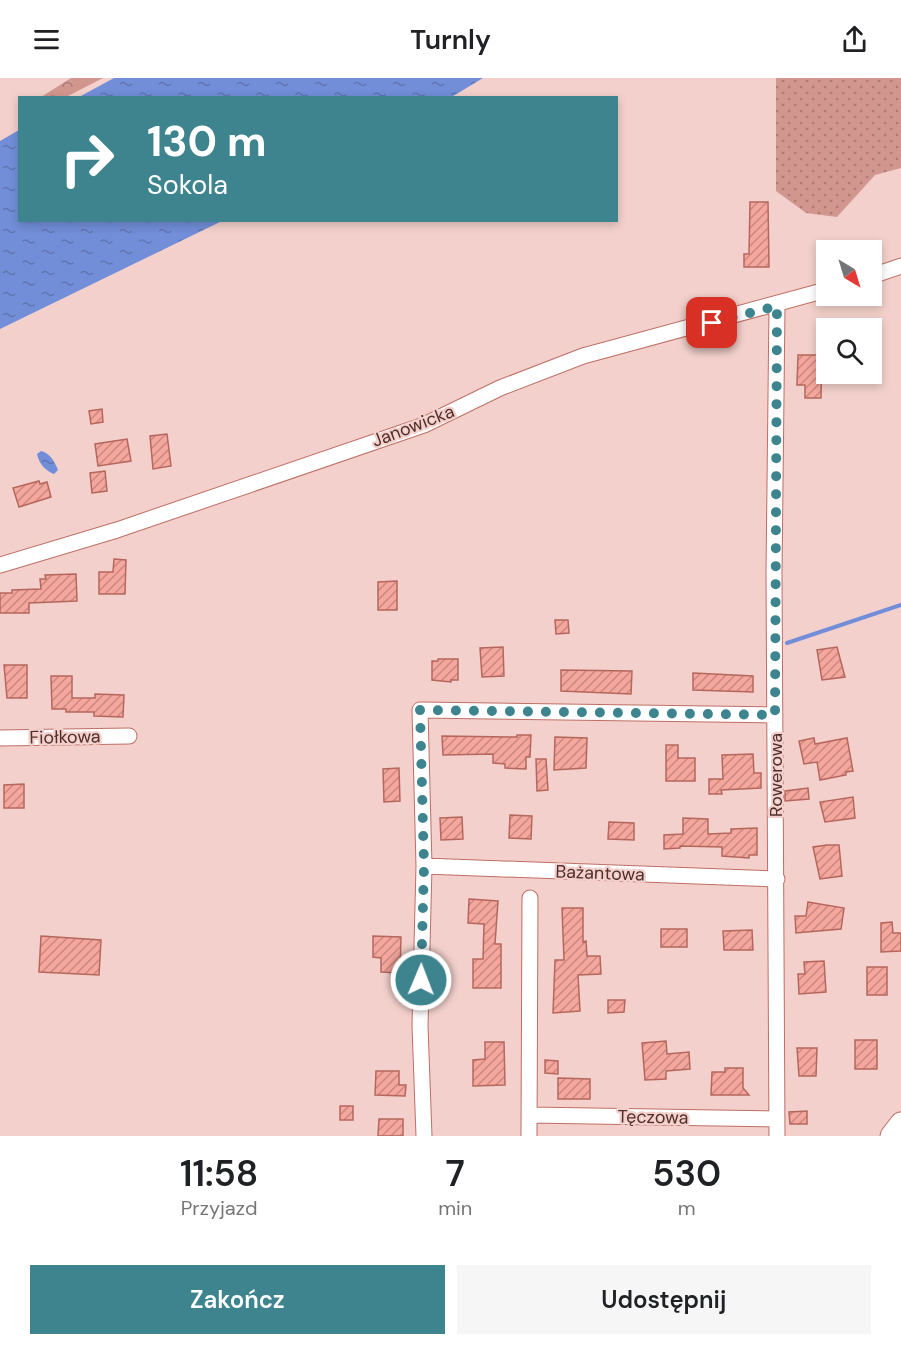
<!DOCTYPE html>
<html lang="pl">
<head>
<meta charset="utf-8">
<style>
  :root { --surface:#fff; --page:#f6f6f6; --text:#202124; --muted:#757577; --accent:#3d848e }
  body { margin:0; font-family:"DM Sans",sans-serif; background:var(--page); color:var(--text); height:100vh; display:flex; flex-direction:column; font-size:22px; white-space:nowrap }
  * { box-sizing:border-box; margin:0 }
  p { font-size:20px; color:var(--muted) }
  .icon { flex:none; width:33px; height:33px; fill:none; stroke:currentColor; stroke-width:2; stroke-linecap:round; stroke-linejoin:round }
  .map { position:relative; height:1058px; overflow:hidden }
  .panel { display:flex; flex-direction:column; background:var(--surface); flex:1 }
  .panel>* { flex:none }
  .banner { position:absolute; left:18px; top:18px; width:600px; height:126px; border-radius:0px; box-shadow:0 3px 9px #0003; background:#3d848e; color:#fff; overflow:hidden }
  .needle { width:39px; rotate:142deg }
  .fabs { position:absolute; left:816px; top:162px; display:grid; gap:12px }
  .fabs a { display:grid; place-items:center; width:66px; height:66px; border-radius:0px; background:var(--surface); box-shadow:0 3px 9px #0003; font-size:30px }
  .pin { position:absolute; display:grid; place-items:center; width:51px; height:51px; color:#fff; margin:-26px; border-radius:12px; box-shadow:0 3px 9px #0006 }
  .me { position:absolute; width:66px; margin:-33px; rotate:1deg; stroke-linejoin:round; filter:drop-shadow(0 0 4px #0008) }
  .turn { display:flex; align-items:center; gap:21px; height:126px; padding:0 30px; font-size:27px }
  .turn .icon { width:78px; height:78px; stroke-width:2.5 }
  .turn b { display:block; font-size:42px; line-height:51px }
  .eta { display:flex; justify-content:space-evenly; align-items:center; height:102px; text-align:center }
  .eta b { font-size:36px; font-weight:600; line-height:42px }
  .primary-button { display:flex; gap:12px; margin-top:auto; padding:12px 30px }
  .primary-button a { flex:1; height:69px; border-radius:0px; background:var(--accent); color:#fff; font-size:24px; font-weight:600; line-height:69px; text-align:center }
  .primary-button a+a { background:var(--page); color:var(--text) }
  header { display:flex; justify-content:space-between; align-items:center; height:78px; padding:0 30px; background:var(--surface); font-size:27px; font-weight:600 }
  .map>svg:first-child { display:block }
  .grass { fill:url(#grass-dots) }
  .forest { fill:url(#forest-crowns) }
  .water { fill:url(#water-ripples) }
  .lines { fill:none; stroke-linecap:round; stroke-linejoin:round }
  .stream { stroke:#728ed9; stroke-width:4 }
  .building { fill:url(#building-hatch); stroke:#b5675d; stroke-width:1.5 }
  .street-casing { stroke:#be6f65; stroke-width:17 }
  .secondary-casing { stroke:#be6f65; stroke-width:23 }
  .street { stroke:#fff; stroke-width:15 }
  .secondary { stroke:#fff; stroke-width:21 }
  .route { stroke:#3d848e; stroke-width:10; stroke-dasharray:0 18 }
  .labels { text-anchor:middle; stroke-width:4.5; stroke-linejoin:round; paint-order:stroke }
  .street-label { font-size:18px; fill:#502e2a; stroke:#f3d0cb }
</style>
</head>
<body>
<header><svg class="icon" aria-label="menu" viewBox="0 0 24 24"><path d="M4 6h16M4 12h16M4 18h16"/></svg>Turnly<svg class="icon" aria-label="share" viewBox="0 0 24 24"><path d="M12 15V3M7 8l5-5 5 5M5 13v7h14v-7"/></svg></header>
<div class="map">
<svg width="901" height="1058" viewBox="0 0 901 1058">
  <defs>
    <pattern id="grass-dots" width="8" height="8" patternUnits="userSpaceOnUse" patternTransform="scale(1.5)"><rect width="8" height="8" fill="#d1978f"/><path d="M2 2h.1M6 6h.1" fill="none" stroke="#ac7c75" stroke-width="1.8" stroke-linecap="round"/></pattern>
    <pattern id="forest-crowns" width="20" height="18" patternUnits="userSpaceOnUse" patternTransform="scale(1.5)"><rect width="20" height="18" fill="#d1978f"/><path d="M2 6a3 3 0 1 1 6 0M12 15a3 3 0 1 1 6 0" fill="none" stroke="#ac7c75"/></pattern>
    <pattern id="water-ripples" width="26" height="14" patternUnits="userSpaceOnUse" patternTransform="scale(1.5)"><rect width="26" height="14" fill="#728ed9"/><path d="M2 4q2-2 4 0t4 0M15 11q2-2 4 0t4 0" fill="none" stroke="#6074b0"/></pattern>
    <pattern id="building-hatch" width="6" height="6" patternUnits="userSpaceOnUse" patternTransform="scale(1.5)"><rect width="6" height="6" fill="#f5a79d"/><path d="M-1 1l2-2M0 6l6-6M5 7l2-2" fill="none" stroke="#c98880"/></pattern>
  </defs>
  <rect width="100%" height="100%" fill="#f3d0cb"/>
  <!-- grass -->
  <path class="grass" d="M776,0H901V90L875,97L837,139L806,135L776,113Z"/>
  <!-- forest -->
  <path class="forest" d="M71,0H103L66,19H41Z"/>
  <!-- water -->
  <path class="water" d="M114,0H483L450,20L79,19Z
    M19,52L20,142L222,143L0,251V63Z
    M41,373C50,375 55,384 58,392L54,396C46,393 39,386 37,376Z"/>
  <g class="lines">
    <!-- stream -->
    <path class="stream" d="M787,565L901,527"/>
  </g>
  <!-- building -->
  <path class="building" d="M750,124H768L769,189H744V176H749Z
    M798,277H822L821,320H805V307H797Z
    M102,331L103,344L91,346L89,333Z
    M167,356L171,388L153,391L150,358Z
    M127,361L131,383L98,388L95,366Z
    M105,393L107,413L92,415L90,395Z
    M39,403L40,406L47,404L51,419L19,429L13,410Z
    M114,481L126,482L125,516H99V494H113Z
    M76,496L77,523L29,525V535H0V515H12V512L41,511L40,501H46L45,497Z
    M397,503V532H378V504Z
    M555,542H568L569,555L556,556Z
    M503,569L504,598L482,599L480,570Z
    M837,569L845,599L822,602L817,572Z
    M438,581H458V602H451V604L432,602V583H438Z
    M4,587H27V620H7Z
    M561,592L632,593L631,616L561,613Z
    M693,595L753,598V614L693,612Z
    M51,598H72V620H95V616L124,617L123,639L94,638V634H66V631H52Z
    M517,657H531L530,679H526V691L505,690V686L493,685V676L443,677L442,658L517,659Z
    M555,659L587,660L586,690L554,692Z
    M814,660L815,666L847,660L853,693L846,694V697L820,702L817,684L804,686L799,663Z
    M666,667H678V680H695V703H666Z
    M753,676L754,695H761V710L721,712L722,716H709V701H723L722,677Z
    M536,681H546L548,712L537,713Z
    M399,690L400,723L384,724L383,691Z
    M24,706V730H4V707Z
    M808,710L809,721L785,723V713Z
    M853,719L855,740L825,744L820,724Z
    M510,737L532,738L531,761L509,760Z
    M462,739L463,761L441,762L440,740Z
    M683,740L708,741V756L731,755V751L757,750V777H749V780L722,778V769L680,768V770L664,771V757L683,756Z
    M609,744L634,745V762L608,761Z
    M827,767H839L842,798L820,801L813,769Z
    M469,821L498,823L495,866H501V910H473V881H483L484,846L468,845Z
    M808,824L844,830L841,851L796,855L795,838H806Z
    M562,830H583V864L586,863L587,878H600L601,896L578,897L580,933L553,935L555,882H564Z
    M892,844L893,855H901V873L881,874V845Z
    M661,851H687V869H661Z
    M752,852L753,872H724L723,853Z
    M41,858L101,862L99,897L39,894Z
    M373,858L401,859L400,895L381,894V880L373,879Z
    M824,883L826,914L799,916L798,896H805L804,884Z
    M867,889H887V917H867Z
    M608,922H625L624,934L608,935Z
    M855,962H877V991H855Z
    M666,963L667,976L689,974L690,991L666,993V1001L645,1002L642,965Z
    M485,964H504L505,1007L473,1008V982L485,981Z
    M797,970H817L816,998H799Z
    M545,982L558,983V996L545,995Z
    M725,990H743V1010L749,1017H711L712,994H725Z
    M376,993H399V1007H406L405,1018L375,1017Z
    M558,1000L590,1001V1021H558Z
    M340,1028H353V1042H340Z
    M807,1033V1046H790L789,1034Z
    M379,1041H403V1058H378Z"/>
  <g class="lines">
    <defs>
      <path id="street" d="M872,198L901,188
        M777,228L774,495L777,1058
        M0,487L117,452L424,347L500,310L583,278L826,212
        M0,660L129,658
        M424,788L777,801
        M529,1037L777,1041
        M424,1058L420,948L424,788L420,632L775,637
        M529,1058L530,820"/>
      <path id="secondary" d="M891,1058L901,1045"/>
    </defs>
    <!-- street casing -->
    <use href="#street" class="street-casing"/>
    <!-- secondary casing -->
    <use href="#secondary" class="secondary-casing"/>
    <!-- street -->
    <use href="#street" class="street"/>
    <!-- secondary -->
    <use href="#secondary" class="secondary"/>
  </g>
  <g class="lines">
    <!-- route -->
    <path class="route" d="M421,902L424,788L420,632L775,637L777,228L712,245"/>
  </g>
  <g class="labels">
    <!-- street labels -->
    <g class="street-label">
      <text transform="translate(413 348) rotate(-21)" y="6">Janowicka</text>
      <text transform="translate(65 659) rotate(-1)" y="6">Fiołkowa</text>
      <text transform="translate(776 697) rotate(-90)" y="6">Rowerowa</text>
      <text transform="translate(600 795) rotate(2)" y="6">Bażantowa</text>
      <text transform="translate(653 1039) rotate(1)" y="6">Tęczowa</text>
    </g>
  </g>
</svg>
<div class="fabs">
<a><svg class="needle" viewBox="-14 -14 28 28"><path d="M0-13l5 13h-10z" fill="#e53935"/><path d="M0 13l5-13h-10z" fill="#757577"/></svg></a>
<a><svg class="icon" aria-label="search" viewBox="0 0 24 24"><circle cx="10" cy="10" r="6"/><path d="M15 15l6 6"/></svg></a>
</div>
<div class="pin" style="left:712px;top:245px;background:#d93025"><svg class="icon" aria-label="arrive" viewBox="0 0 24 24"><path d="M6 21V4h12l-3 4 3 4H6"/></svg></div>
<svg class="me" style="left:421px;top:902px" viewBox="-20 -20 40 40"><circle r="17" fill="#3d848e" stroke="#fff" stroke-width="3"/><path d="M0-11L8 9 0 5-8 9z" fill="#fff"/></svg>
<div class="banner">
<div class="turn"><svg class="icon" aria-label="right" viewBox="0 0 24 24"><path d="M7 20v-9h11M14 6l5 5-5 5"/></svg><div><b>130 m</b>Sokola</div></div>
</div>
</div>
<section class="panel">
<div class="eta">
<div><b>11:58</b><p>Przyjazd</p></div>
<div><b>7</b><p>min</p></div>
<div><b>530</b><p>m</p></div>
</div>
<div class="primary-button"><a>Zakończ</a><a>Udostępnij</a></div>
</section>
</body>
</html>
